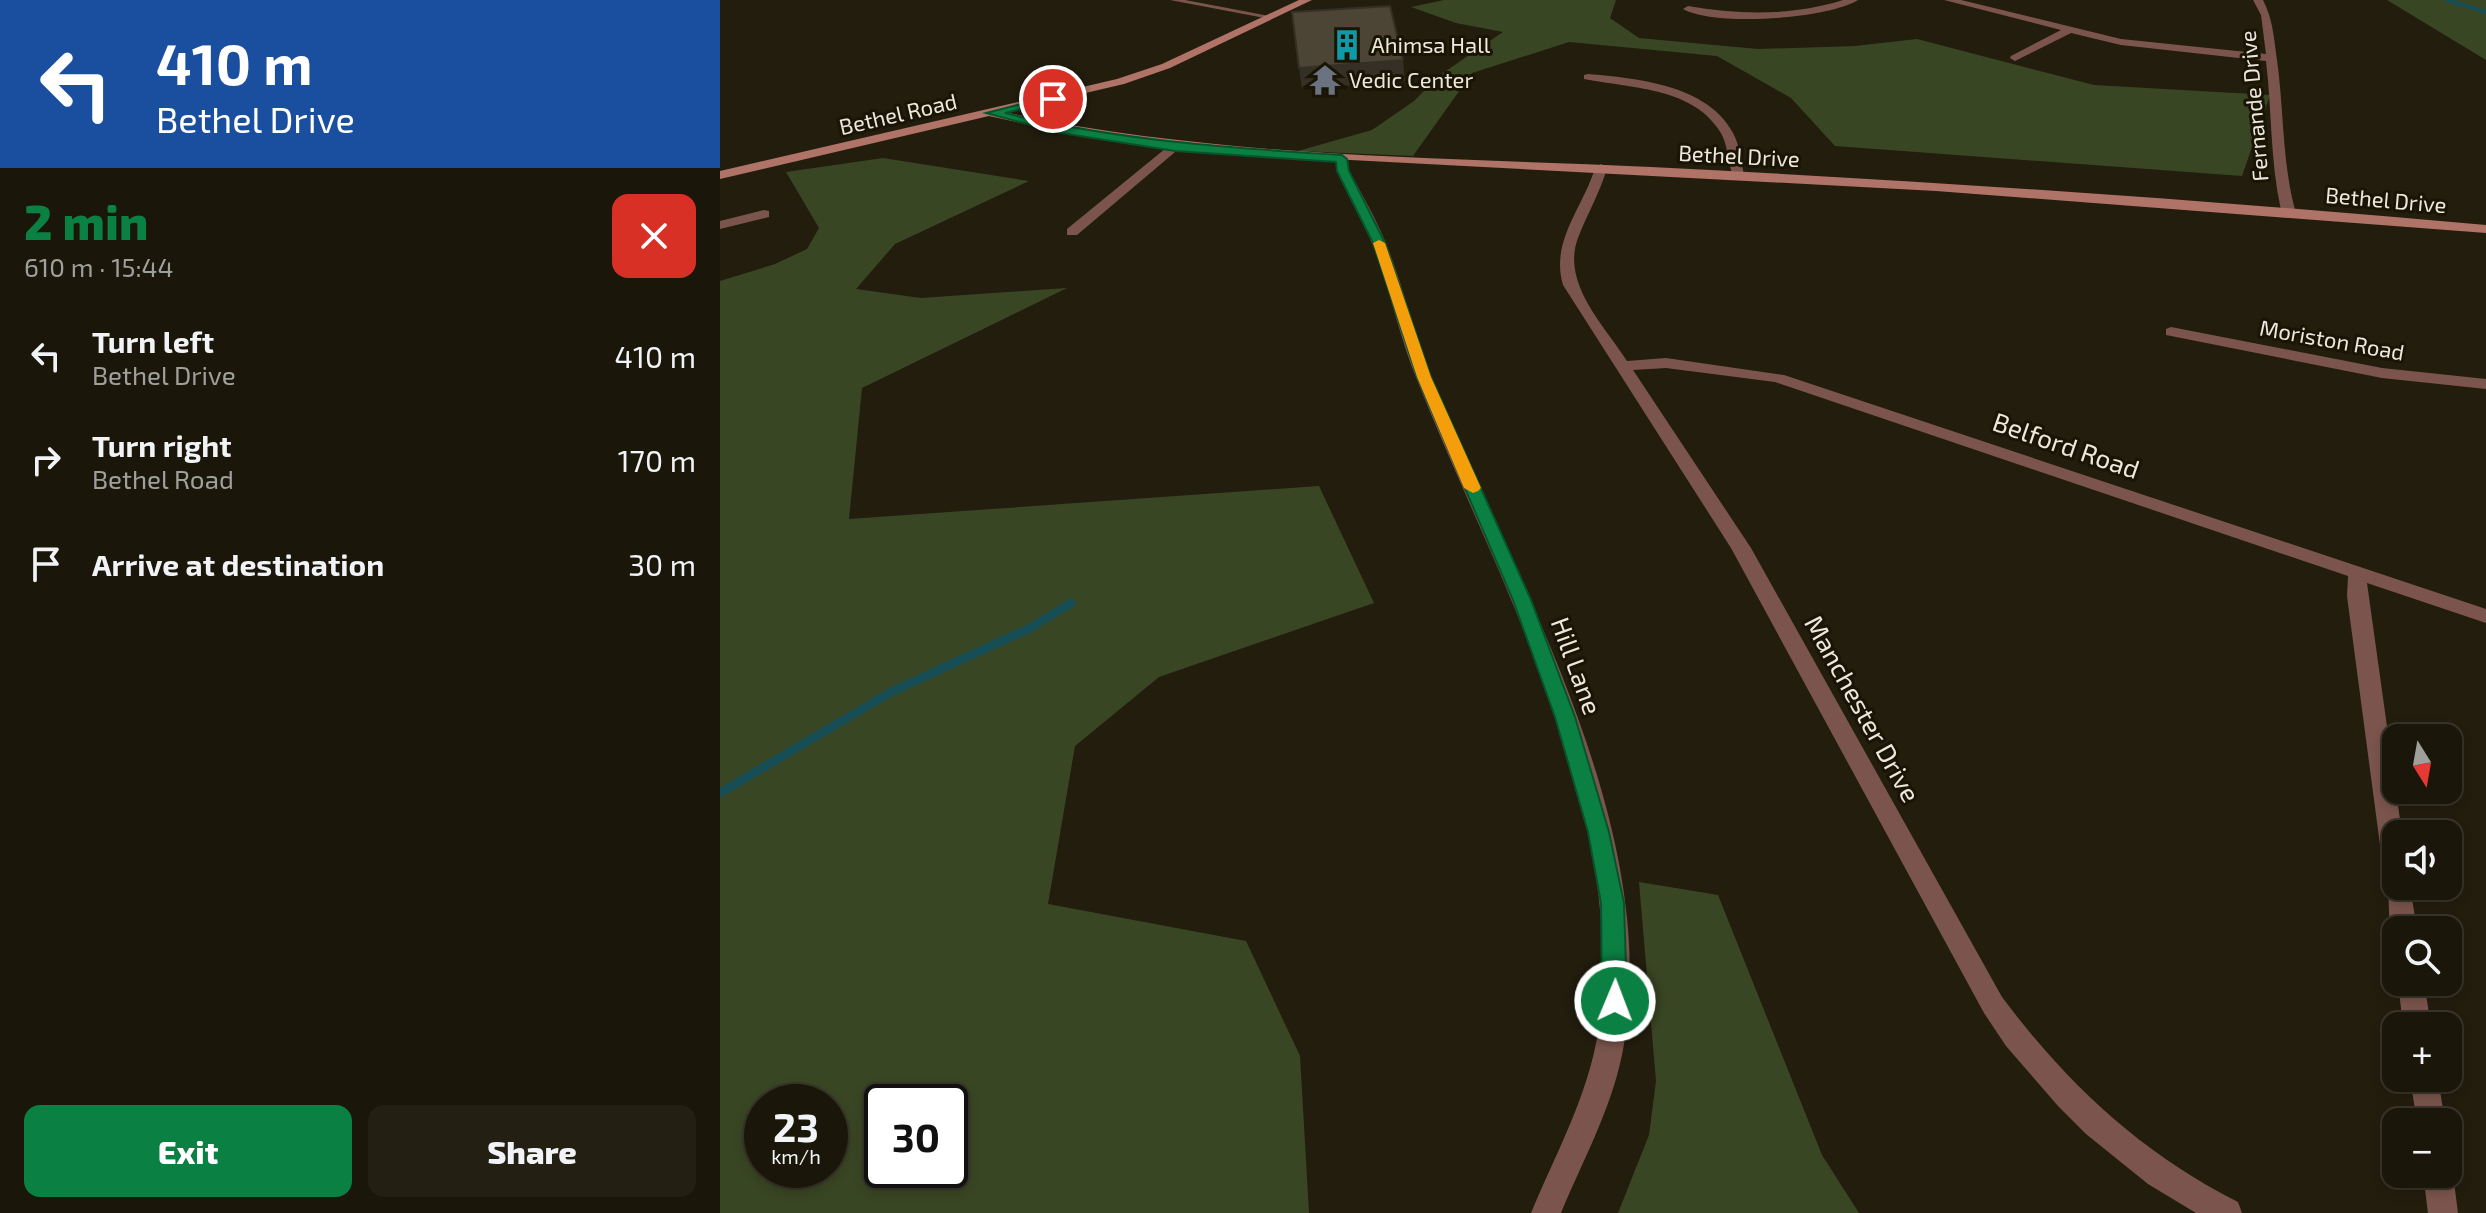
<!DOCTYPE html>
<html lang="en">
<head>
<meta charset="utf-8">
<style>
  :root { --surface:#1a160a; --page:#231f13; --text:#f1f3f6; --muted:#9f9f9c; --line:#38352b; --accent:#0b8043 }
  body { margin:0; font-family:"Exo 2",sans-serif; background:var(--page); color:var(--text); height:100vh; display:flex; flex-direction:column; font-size:30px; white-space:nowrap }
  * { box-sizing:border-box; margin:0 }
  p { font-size:26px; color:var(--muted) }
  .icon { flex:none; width:44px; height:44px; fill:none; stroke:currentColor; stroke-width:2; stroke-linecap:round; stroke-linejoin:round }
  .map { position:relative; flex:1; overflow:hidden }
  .side { display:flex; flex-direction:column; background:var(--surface); width:720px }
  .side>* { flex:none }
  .guide { background:#1a4fa0; color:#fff; overflow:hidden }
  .needle { width:52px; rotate:169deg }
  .fabs { position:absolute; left:1662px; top:724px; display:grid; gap:16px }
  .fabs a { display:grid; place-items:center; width:80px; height:80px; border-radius:16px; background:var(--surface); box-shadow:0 4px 12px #0003,0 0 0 2px var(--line); font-size:40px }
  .speed { position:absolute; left:24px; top:1084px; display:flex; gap:16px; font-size:40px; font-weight:700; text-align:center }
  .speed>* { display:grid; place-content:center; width:104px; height:104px; border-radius:50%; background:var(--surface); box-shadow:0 4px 12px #0003,0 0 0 2px var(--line); line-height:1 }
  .speed small { font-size:20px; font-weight:400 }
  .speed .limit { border:4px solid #111; border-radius:12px; background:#fff; color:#111 }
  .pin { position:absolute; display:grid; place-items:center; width:68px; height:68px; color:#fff; margin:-34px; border:4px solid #fff; border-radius:50%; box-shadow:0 2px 8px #0007 }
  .me { position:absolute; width:88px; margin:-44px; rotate:1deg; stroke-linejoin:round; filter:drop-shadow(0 0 6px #0008) }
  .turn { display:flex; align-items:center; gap:28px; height:168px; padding:0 24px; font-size:36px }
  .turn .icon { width:104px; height:104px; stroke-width:2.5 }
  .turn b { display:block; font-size:56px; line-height:68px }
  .round { display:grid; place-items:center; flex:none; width:84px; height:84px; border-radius:16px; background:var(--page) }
  .head { display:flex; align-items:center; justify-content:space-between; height:136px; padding:0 24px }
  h1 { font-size:48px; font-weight:800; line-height:60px; color:var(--accent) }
  .primary-button { display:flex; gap:16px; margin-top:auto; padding:16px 24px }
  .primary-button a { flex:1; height:92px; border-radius:16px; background:var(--accent); color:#fff; font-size:32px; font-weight:800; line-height:92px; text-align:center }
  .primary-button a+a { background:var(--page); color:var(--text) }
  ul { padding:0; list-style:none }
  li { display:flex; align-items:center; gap:24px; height:104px; padding:0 24px }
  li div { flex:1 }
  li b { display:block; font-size:30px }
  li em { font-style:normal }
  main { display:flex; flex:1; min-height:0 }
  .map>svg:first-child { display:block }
  .forest { fill:#394623; fill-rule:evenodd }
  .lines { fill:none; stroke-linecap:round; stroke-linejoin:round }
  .stream-far1 { stroke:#174e56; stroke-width:4 }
  .stream { stroke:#174e56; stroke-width:9 }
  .lane { fill:#7b554d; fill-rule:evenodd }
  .street { fill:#7b554d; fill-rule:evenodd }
  .secondary { fill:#b07367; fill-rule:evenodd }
  .shaded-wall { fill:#353025 }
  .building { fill:#4c4535; stroke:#353025; stroke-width:2 }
  .route { fill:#0b8043; stroke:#07532c; stroke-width:2 }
  .slow { fill:#f59e0b }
  .labels { text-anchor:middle; stroke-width:6; stroke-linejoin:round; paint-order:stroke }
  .far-poi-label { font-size:22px; fill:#ece8de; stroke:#1a1405; text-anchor:start }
  .far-street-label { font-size:22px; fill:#ece8de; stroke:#1a1405 }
  .street-label { font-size:26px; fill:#ece8de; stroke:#1a1405 }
</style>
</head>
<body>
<main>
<section class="side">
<div class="guide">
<div class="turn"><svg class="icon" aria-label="left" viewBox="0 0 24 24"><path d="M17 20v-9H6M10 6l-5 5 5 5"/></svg><div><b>410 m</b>Bethel Drive</div></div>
</div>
<div class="head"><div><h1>2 min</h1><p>610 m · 15:44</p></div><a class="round" style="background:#d93025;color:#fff"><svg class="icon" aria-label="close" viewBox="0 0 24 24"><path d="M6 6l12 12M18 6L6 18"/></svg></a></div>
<ul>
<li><svg class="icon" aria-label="left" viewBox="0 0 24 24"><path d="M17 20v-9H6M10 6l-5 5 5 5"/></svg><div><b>Turn left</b><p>Bethel Drive</p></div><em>410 m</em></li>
<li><svg class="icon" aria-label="right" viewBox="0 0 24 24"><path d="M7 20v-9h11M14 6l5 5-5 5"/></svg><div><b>Turn right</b><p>Bethel Road</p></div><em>170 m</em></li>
<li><svg class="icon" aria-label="arrive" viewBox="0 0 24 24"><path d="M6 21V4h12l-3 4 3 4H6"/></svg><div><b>Arrive at destination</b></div><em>30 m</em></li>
</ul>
<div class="primary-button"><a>Exit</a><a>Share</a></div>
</section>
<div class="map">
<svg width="1766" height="1213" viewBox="0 0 1766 1213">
  <rect width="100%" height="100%" fill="#231d0e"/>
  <!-- forest -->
  <path class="forest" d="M724,0H896L890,18L919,38L1038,49L1135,46L1197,39L1374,85L1550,95L1522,176L1115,146L1071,98L997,56L849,42L752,73L693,156L578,151L652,130L694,101L720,75L783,32L736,23L691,7Z
    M1667,0H1766V60Z
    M163,158L309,181L175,244L136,289L201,298L347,288L142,388L129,519L599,486L654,603L439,677L355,746L328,904L526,941L580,1056L589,1213H0V281L55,264L87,249L99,228L66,172ZM42,1102H110V1170H42ZM162,1102H230V1170H162Z
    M919,882L998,895L1102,1155L1139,1213H898L929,1135L936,1081Z"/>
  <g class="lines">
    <!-- stream-far1 -->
    <path class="stream-far1" d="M1727,0L1766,12"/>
    <!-- stream -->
    <path class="stream" d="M0,793L171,692L310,628L351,603"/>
    <!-- lane -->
    <path class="lane" d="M450,0H465L554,17L550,19Z"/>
    <!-- street -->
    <path class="street" d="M1123,0H1138C1107,19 995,27 963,9L968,6C1020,15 1072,16 1123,0Z
      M1224,0H1241L1401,39L1546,54L1541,15L1533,0H1543C1553,19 1554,39 1557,60C1564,110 1562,161 1575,210L1568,214L1561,210C1550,161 1552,110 1546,61L1401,45L1351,33L1295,61L1290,58L1291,56L1341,30Z
      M868,74C916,78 988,85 1013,133C1020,146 1021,161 1024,175L1014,178C1007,163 1009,144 999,130C971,87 909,88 864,79V75Z
      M451,144L461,147L357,235H347V229Z
      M622,155L628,159L629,171C642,194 655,217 665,241C679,275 688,310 700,344C711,379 727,412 741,445C820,626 942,851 902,1055C890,1112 863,1160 841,1213H811C842,1139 878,1079 882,996C894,781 774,573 697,380C681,341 672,299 658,259C647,228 632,200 617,171L616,159Z
      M881,164L887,168C880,193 867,214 858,238C841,283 884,325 907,361L946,358L1064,375L1766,609V623L1647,583L1682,834H1676V886H1690L1697,930H1676V938C1664,920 1673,892 1664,875L1627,596L1628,576L1055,382L946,368L913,370L1031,548L1282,997C1347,1084 1421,1153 1518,1202L1522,1213H1476L1428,1184L1366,1134L1338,1106L1286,1046L1264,1013L1011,548L843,285C830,241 863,208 875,168Z
      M44,210L49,211V217L0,229V221Z
      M1451,327L1662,368L1766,379V389L1662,378L1446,335V329Z
      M1678,982H1704L1711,1026H1683Z
      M1690,1078H1718L1725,1122H1697Z
      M1728,1164L1733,1174L1738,1213H1708L1703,1174H1728Z"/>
    <!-- secondary -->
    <path class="secondary" d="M579,0H592L450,68L404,84L284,112C497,158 715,157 931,167C1210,181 1488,200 1766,225V233L1216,191L500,153L347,133L269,116L0,179V171L397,79L442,64Z"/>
  </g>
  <!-- shaded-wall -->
  <path class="shaded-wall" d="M683,60L685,81L582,89L579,68Z"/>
  <!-- building -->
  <path class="building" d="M670,6L683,60L579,68L572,12Z"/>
  <!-- route -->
  <path class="route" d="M333,96L338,99L337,101L285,113C396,140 508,148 622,155L627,159L629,171L665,243L711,377L811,600L855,717L889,832L904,903L907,1001L903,1009L895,1012L886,1009L882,1001L881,903L868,832L835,717L793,600L697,377L653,243L617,171L616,162L455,151L341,133L266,113Z"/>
  <!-- slow -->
  <path class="slow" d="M659,240L665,243L711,377L761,488L758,491L753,493L744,488L697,377L653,243Z"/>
  <!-- icons -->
  <defs>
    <symbol id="building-bare" viewBox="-9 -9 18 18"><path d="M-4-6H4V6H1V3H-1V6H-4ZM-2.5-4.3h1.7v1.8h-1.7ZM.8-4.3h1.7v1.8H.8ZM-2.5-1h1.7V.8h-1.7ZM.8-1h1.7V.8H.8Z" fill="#0f9aa8" stroke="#1a1405" stroke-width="2.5" paint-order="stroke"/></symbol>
    <symbol id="temple-bare" viewBox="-9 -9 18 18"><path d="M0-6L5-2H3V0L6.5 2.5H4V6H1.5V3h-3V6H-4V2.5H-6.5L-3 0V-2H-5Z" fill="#6b7280" stroke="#1a1405" stroke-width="2.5" paint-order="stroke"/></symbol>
  </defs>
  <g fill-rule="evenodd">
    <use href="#building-bare" x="605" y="23" width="44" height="44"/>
    <use href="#temple-bare" x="583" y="58" width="44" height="44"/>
  </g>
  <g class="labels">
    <!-- far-poi labels -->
    <g class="far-poi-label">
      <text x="651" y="53">Ahimsa Hall</text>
      <text x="629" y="88">Vedic Center</text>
    </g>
    <!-- far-street labels -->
    <g class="far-street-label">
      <text transform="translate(1534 106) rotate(-95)" y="8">Fernande Drive</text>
      <text transform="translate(178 114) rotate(-13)" y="8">Bethel Road</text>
      <text transform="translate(1019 156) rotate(3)" y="8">Bethel Drive</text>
      <text transform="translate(1666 200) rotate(5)" y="8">Bethel Drive</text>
      <text transform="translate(1612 340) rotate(10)" y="8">Moriston Road</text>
    </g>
    <!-- street labels -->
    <g class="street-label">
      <text transform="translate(1346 446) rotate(19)" y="9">Belford Road</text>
      <text transform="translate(856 666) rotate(70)" y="9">Hill Lane</text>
      <text transform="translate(1142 709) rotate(61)" y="9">Manchester Drive</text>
    </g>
  </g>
</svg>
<div class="fabs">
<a><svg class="needle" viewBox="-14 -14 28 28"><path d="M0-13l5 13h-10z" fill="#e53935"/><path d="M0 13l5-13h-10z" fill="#9f9f9c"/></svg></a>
<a><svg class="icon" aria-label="sound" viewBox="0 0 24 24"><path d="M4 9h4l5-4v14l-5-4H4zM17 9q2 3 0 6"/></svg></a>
<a><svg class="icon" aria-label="search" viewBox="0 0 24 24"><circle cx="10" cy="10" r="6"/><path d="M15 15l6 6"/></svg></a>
<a>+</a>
<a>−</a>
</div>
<div class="speed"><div>23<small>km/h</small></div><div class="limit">30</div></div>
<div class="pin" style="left:333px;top:99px;background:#d93025"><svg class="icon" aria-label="arrive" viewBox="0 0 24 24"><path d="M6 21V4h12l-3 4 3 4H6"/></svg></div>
<svg class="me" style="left:895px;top:1001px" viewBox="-20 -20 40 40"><circle r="17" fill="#0b8043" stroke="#fff" stroke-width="3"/><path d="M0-11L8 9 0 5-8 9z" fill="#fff"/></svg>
</div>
</main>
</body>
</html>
